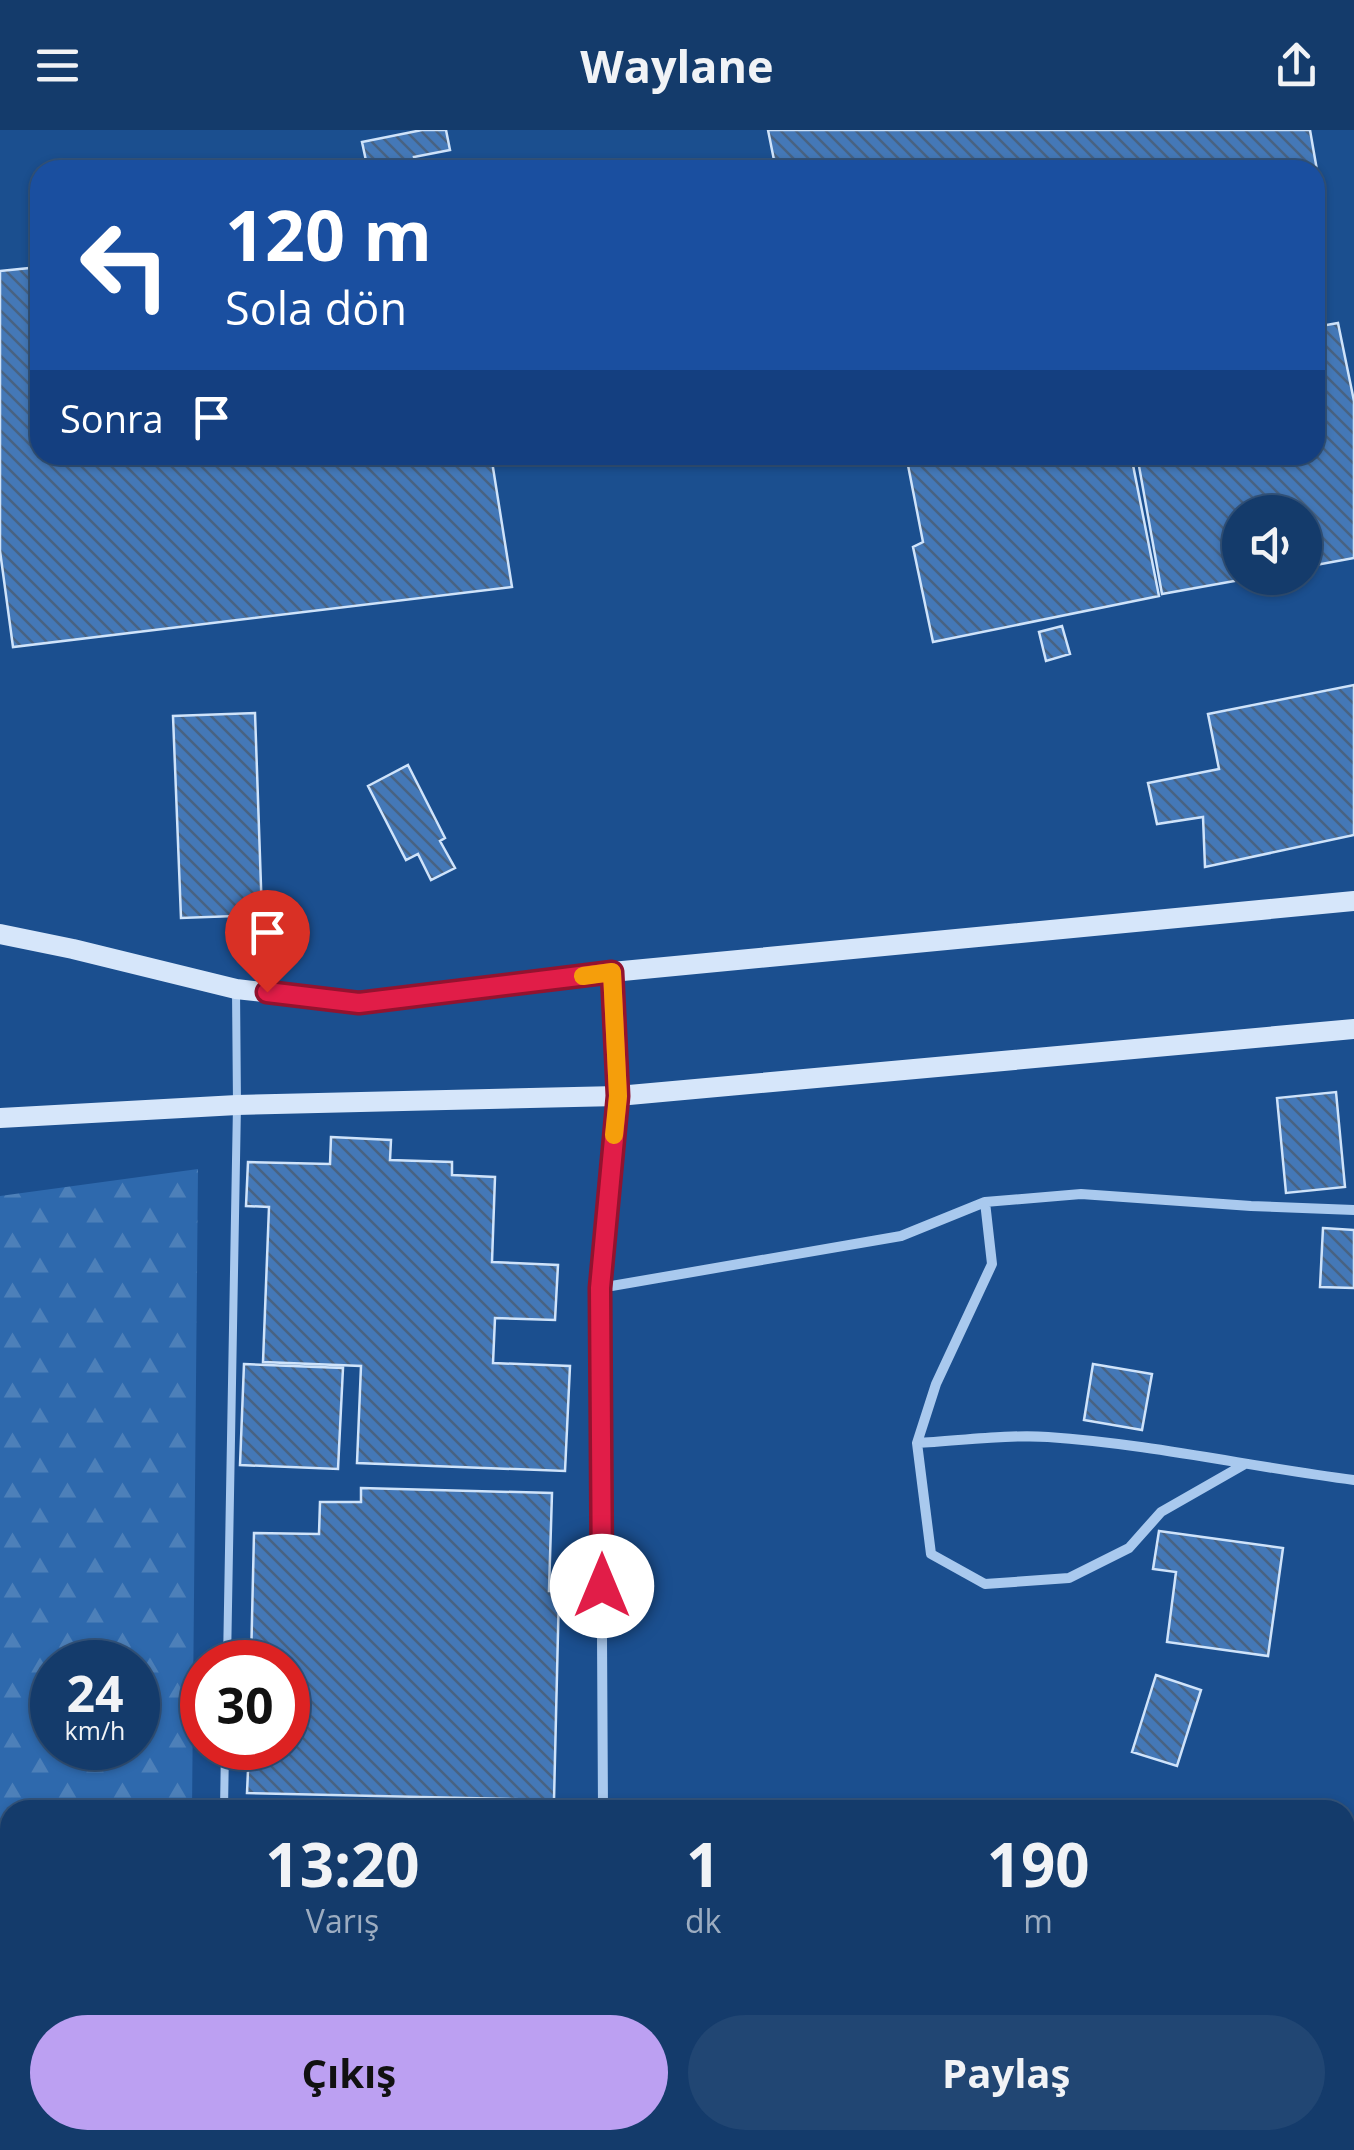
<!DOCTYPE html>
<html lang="tr">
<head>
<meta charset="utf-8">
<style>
  :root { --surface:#143b6b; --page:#214673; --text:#f1f3f6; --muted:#9dadc1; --line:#33557e; --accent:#bca0f2 }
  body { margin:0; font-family:"Open Sans",sans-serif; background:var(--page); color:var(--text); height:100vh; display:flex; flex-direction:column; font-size:38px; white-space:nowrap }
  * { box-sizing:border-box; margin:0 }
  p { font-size:32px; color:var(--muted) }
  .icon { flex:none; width:55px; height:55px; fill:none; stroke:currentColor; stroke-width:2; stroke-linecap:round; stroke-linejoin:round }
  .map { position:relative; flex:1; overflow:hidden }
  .sheet { position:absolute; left:0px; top:1670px; width:1355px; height:350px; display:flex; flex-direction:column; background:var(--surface); border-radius:30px 30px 0 0; box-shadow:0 2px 8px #0004,0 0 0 2px var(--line) }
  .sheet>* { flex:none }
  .hud { position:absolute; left:30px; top:30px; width:1295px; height:305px; border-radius:30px; box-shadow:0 2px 8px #0004,0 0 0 2px var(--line); background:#1a4fa0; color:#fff; overflow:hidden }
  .fabs { position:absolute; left:1222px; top:365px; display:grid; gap:20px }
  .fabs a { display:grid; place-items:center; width:100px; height:100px; border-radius:50%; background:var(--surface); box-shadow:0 2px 8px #0004,0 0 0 2px var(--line); font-size:50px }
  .speed { position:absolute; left:30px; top:1510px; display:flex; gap:20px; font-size:50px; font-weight:700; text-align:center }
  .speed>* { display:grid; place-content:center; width:130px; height:130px; border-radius:50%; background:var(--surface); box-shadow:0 2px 8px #0004,0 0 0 2px var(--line); line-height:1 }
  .speed small { font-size:25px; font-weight:400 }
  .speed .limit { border:15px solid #d22; background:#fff; color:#111 }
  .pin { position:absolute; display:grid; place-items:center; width:85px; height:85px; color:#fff; margin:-102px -42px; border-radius:50% 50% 50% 0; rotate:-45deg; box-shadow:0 0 10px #0007 }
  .pin .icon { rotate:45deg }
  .me { position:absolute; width:110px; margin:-55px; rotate:0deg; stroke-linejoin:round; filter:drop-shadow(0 0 8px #0008) }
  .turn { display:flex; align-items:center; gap:35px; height:210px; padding:0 30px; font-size:45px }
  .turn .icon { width:130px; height:130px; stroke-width:2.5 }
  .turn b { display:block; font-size:70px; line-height:85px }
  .then { display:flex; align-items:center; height:95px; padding:0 30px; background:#0003; gap:20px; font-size:38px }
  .eta { display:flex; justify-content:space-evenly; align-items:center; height:170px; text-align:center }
  .eta b { font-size:60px; font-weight:700; line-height:70px }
  .action { display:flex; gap:20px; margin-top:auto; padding:20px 30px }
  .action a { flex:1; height:115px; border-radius:60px; background:var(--accent); color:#111; font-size:40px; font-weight:700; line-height:115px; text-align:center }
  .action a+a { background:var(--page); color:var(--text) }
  header { display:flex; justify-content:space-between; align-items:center; height:130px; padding:0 30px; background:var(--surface); font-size:45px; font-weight:700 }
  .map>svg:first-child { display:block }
  .forest { fill:url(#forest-firs); fill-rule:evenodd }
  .building { fill:url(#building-back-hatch); stroke:#cfe3fa; stroke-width:2.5 }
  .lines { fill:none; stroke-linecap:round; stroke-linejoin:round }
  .lane { stroke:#a9c9ee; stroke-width:8 }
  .street { stroke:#a9c9ee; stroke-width:10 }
  .secondary { stroke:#d6e6fa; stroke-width:20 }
  .route-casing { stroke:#92132f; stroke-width:25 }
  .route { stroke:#e11d48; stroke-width:18 }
  .slow { stroke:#f59e0b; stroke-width:18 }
</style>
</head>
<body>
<header><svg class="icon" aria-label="menu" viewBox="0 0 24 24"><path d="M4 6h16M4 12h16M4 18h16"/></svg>Waylane<svg class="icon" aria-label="share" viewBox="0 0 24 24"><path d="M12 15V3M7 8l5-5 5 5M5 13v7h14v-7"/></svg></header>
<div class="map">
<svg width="1354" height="2020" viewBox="0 0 1354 2020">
  <defs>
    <pattern id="forest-firs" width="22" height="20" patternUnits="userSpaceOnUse" patternTransform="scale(2.5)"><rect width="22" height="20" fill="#2e69ad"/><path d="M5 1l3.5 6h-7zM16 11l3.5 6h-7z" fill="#4d80b9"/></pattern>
    <pattern id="building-back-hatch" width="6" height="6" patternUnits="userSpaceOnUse" patternTransform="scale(2.5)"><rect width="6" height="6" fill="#4478b7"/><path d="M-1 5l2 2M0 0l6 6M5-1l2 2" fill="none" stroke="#486282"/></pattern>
  </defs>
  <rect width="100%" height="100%" fill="#1b4f8f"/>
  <!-- forest -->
  <path class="forest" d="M198,1039L192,1680H10L9,1854L0,1845V1066ZM52,1532H138V1618H52Z"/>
  <!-- building -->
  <path class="building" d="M422,0H446L450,20L414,27L417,39L368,40L362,12Z
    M768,0H1310L1322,69L1315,70V40H776Z
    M40,137V325H491L512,457L13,517L0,421V141Z
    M1338,193L1354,271V428L1305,437V382H1240V448H1251L1162,464L1137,325H1315V197Z
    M906,325H1131L1159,466L933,512L913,417L923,412Z
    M1062,496L1070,524L1046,531L1039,502Z
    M1354,555V705L1205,737L1203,687L1157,694L1148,653L1219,639L1208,584Z
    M255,583L262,785L181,788L173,586Z
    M408,635L445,708L440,711L455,738L431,750L418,724L406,730L368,656Z
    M1336,962L1345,1057L1286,1063L1277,968Z
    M331,1007L391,1010L390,1030L452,1032V1045L495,1047L492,1132L558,1135L555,1190L495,1188L493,1233L570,1236L565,1341L357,1333L361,1236L263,1232L269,1077L246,1076L248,1032L330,1034Z
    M1323,1098L1354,1100V1158L1320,1157Z
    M244,1234L343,1238L338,1339L240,1335Z
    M1093,1234L1152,1244L1142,1300L1084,1290Z
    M361,1358L552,1363L549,1461H559L554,1670L247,1663L249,1618H288V1532H251L254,1403L319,1404L320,1372H361Z
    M1159,1401L1283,1418L1268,1526L1167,1512L1176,1442L1153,1439Z
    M1156,1545L1201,1560L1177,1636L1132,1622Z
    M1194,1670V1680H1118V1672Z
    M81,2010H499L487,2020H89Z
    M656,2010H754L761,2020H643Z"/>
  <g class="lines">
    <!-- lane -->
    <path class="lane" d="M227,1532L237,975L236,859
      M224,1680L225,1618
      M590,2020L603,2010"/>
    <!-- street -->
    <path class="street" d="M985,1072L992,1134L936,1254L917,1313C958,1311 1009,1304 1048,1307C1151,1314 1252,1337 1354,1350
      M600,1158L901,1106L985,1072L1081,1064L1251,1076L1354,1080
      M917,1313L931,1424L985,1454L1069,1448L1129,1418L1161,1382L1245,1334
      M603,1680L600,1158L618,966L612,842
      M1345,1835H1354
      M783,2010L790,2020"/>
    <!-- secondary -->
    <path class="secondary" d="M0,804L73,819L236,859L359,873L612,842L1354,771
      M0,988L237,975L618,966L1354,899
      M0,1965L10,1977
      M39,2010L48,2020"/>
  </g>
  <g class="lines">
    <defs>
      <path id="route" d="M267,862L359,873L612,842L618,966L600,1158L602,1456"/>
    </defs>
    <!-- route casing -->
    <use href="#route" class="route-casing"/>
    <!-- route -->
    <use href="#route" class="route"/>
    <!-- slow -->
    <path class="slow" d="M583,846L612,842L618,966L614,1005"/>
  </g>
</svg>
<div class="fabs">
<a><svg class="icon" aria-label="sound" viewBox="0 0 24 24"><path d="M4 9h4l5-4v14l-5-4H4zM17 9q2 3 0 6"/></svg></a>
</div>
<div class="speed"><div>24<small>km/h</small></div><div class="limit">30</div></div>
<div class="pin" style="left:267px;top:862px;background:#d93025"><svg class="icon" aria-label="arrive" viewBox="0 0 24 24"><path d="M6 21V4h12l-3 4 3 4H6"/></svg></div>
<svg class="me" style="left:602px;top:1456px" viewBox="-20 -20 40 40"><circle r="19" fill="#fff"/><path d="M0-13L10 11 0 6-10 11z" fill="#e11d48"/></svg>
<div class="hud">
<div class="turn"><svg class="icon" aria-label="left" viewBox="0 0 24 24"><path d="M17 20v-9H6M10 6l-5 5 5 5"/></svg><div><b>120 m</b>Sola dön</div></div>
<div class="then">Sonra<svg class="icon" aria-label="arrive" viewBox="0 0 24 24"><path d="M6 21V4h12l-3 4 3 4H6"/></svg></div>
</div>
<section class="sheet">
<div class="eta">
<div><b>13:20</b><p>Varış</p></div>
<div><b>1</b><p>dk</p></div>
<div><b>190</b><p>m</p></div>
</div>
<div class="action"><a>Çıkış</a><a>Paylaş</a></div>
</section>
</div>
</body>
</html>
